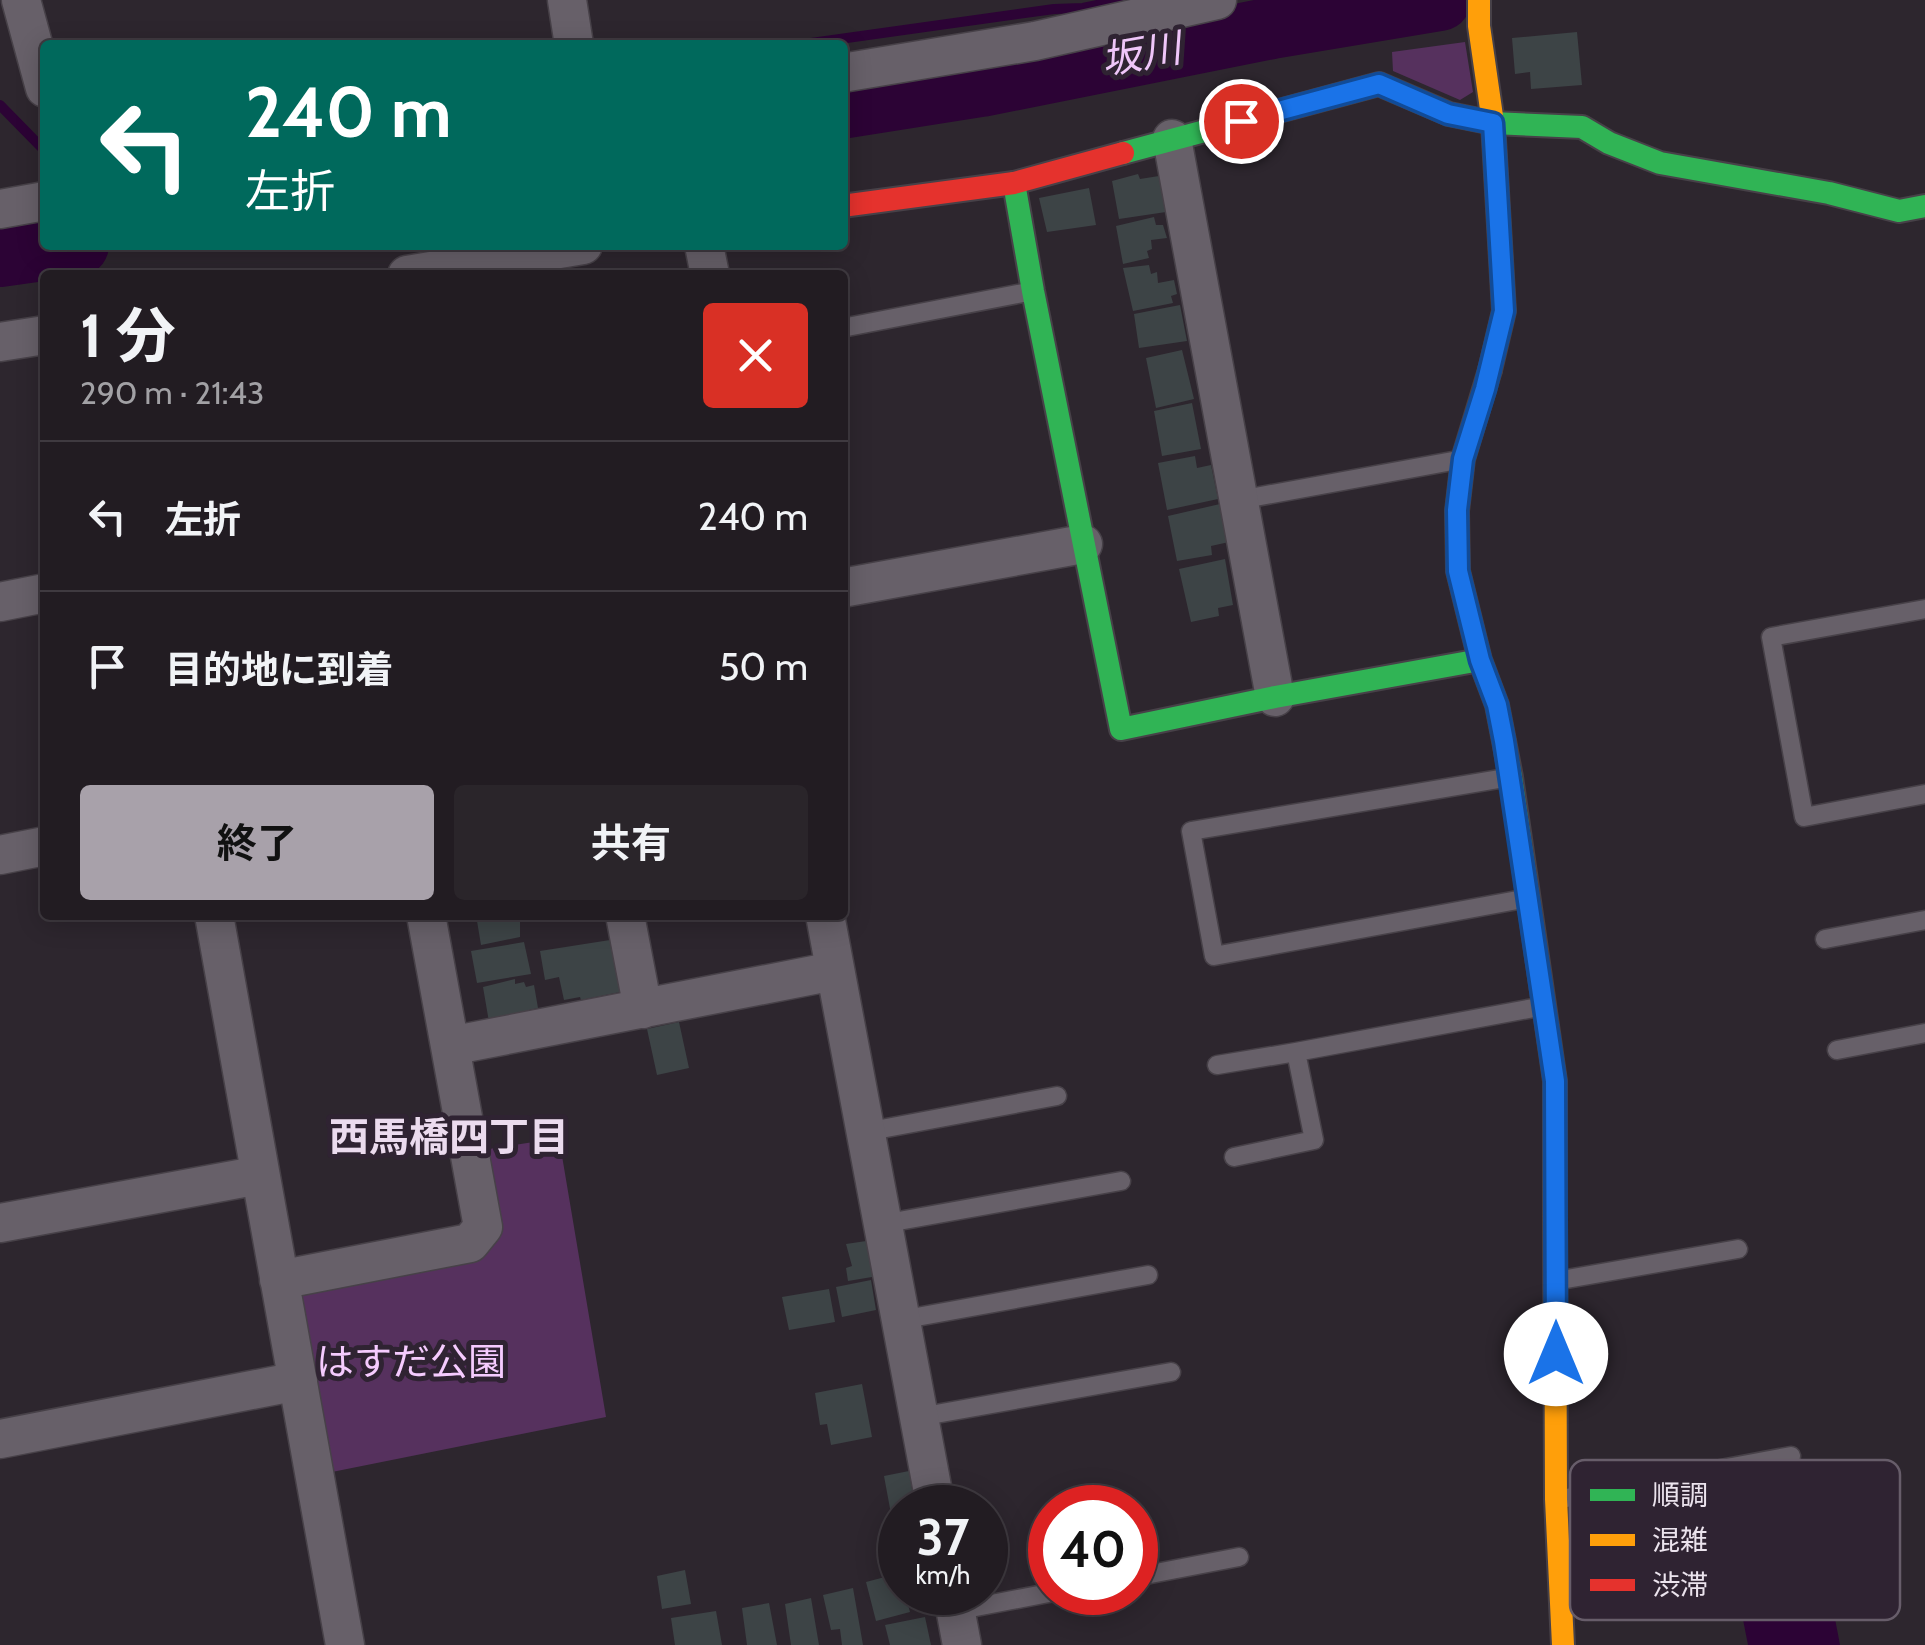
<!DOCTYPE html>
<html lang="ja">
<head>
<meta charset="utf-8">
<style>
  :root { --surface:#221c22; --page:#2a252a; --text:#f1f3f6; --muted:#a2a1a5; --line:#3f3a40; --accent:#a8a1aa }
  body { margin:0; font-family:Cabin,"Noto Sans JP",sans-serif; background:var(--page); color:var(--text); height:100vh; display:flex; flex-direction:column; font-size:38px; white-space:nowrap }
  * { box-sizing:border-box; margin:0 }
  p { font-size:32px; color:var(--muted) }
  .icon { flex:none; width:55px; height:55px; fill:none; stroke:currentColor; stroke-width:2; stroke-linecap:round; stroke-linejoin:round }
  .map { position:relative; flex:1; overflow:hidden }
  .drawer { position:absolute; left:40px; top:270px; width:808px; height:650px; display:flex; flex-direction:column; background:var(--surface); border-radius:10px; box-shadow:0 5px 25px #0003,0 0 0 2px var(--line) }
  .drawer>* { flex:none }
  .banner { position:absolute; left:40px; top:40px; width:808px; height:210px; border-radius:10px; box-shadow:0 5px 25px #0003,0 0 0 2px var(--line); background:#00695c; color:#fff; overflow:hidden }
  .speed { position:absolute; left:878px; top:1485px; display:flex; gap:20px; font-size:50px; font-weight:700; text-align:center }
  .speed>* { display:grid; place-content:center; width:130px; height:130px; border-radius:50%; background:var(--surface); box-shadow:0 5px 25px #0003,0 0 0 2px var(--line); line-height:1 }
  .speed small { font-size:25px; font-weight:400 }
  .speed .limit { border:15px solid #d22; background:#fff; color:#111 }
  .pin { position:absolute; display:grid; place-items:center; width:85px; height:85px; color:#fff; margin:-42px; border:5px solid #fff; border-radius:50%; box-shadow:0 2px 10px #0007 }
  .me { position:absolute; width:110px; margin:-55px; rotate:0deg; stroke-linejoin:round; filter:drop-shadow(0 0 8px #0008) }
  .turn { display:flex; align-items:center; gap:35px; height:210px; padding:0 40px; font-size:45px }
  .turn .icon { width:130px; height:130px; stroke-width:2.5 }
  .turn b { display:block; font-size:70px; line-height:85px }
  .round { display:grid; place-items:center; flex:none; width:105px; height:105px; border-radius:10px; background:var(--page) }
  .headline { display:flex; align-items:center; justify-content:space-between; height:170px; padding:0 40px }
  h1 { font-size:60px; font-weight:700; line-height:75px }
  .button { display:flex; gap:20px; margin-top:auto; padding:20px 40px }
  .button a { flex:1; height:115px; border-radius:10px; background:var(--accent); color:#111; font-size:40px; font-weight:700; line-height:115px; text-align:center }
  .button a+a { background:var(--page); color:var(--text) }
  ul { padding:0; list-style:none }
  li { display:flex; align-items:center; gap:30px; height:150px; padding:0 40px; border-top:2px solid var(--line) }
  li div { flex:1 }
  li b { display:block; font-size:38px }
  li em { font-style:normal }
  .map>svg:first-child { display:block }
  .green { fill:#56315e }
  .water { fill:#2c0335 }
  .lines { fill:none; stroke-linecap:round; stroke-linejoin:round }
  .stream { stroke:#2c0335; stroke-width:10 }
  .river { stroke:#2c0335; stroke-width:62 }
  .building { fill:#3d4446 }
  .lane-casing { stroke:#474148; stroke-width:21 }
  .street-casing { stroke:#474148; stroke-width:41 }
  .fast-casing { stroke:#474148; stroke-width:26 }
  .slow-casing { stroke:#474148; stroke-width:26 }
  .jam-casing { stroke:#474148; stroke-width:26 }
  .lane { stroke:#676069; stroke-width:18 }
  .street { stroke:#676069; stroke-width:38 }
  .fast { stroke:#30b455; stroke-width:22 }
  .slow { stroke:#ff9f0a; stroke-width:22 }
  .jam { stroke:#e5322d; stroke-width:22 }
  .route-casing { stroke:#114b97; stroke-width:25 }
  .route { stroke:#1a73e8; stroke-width:18 }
  .labels { text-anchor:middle; stroke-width:10; stroke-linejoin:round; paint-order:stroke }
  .park-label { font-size:38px; fill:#f5cbfe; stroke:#2f2332 }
  .water-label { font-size:40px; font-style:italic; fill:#efc6f9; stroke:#2f2332 }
  .neighbourhood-label { font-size:40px; font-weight:bold; fill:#ebdbee; stroke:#2f2332 }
  .key { fill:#2f2332; stroke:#675d6a; stroke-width:2.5 }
  .key-label { font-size:28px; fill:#ebe3ed }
</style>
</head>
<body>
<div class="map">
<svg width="1925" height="1645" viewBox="0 0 1925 1645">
  <rect width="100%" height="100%" fill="#2d262e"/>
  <!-- green -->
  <path class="green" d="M1465,42L1473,92L1460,100L1393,71L1392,52Z
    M559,1138L606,1417L327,1473L298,1300L305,1288L484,1254L483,1150Z"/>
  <!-- water -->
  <path class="water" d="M1818,1529L1840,1645H1748L1728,1543Z"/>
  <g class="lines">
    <!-- stream -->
    <path class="stream" d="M797,45L1054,9L1083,8L1120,0
      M0,105L45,151"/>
    <!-- river -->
    <path class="river" d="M842,108L981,86L1272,28L1440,0
      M0,256L78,245"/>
  </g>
  <!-- building -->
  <path class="building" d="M1577,32L1582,85L1531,89L1530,72L1515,74L1512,38Z
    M1138,174L1140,179L1159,176L1166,212L1119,219L1112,181Z
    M1089,188L1096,225L1047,232L1039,198Z
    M1154,217L1156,225H1163L1167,238L1151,240L1152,249L1147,251L1149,258L1123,264L1116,226Z
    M1149,265L1151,274L1157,272L1158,283L1174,280L1177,294L1171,296L1173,303L1133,311L1123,268Z
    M1180,305L1187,341L1139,348L1134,314Z
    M1182,350L1194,399L1156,408L1146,358Z
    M1192,403L1201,449L1162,456L1154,411Z
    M1195,456L1197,468L1211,465L1218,499L1167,510L1158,463Z
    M1220,504L1229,542L1211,546L1212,555L1177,561L1168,516Z
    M1225,559L1233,605L1218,608L1219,616L1191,622L1179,569Z
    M476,915H520V937L481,945Z
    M610,940L620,992L581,1000L580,997L564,1000L559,977L545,980L540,951Z
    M524,942L531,974L477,983L471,951Z
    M515,979V984L524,982L526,987L534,985L538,1008L529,1010L530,1014L489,1022L483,987Z
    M679,1022L689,1068L657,1075L647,1029Z
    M873,1240L878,1276L848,1281L846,1268L852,1266L846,1244Z
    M871,1280L876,1310L842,1317L836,1287Z
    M829,1289L835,1322L789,1330L782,1297Z
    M862,1384L872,1437L831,1445L827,1424L820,1425L815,1393Z
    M909,1471L915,1508H900V1513L891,1514L884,1476Z
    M900,1536V1570L894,1571L888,1538Z
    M685,1570L691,1604L662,1609L657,1576Z
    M900,1573V1592H921L922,1597L907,1601L910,1612L876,1621L866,1582Z
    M853,1588L863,1645H842L840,1629L831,1630L823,1595Z
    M811,1598L819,1645H791L785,1604Z
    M769,1603L777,1645H747L742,1608Z
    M716,1611L722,1645H675L671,1618Z
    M925,1617L931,1645H890L885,1625Z"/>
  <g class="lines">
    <defs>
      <path id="lane" d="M842,328L1028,292
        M1239,500L1458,460
        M1925,609L1771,637L1804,817L1925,794
        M1505,778L1191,831L1214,956L1523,899
        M1825,939L1925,920
        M1837,1050L1925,1033
        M1217,1065L1296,1052L1539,1007
        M865,1132L1057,1096
        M1234,1157L1314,1140L1296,1052
        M882,1224L1121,1181
        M1561,1280L1738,1249
        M900,1320L1148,1275
        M919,1417L1171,1372
        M1561,1499L1791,1456
        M1135,1577L1239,1557
        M955,1611L1054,1592"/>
      <path id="street" d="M21,0L45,88
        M567,0L574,45
        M842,73L1035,41L1217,0
        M1172,139L1275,697
        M0,209L45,201
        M704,245L710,275
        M407,275L583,245
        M0,342L45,335
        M842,588L1083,544
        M0,602L45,593
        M0,855L45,846
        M214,915L345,1645
        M625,915L643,1009
        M825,915L936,1508
        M450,1046L834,971
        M0,1223L260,1175
        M279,1280L470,1243L483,1227L426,915
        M0,1439L298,1381
        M952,1592L962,1645"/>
      <path id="fast" d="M1123,153L1379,84L1449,114L1493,123L1582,127L1609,143L1660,163L1829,193L1899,211L1925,206
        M1014,183L1033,291L1121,729L1275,697L1480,660
        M1490,370L1463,459L1457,511L1458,571L1480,660L1497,705L1511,777L1555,1081V1216"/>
      <path id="slow" d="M1479,0V26L1493,123L1504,311L1490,370
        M1555,1216L1556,1499L1563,1645"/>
      <path id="jam" d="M842,206L1014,183L1123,153"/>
    </defs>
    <!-- lane casing -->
    <use href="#lane" class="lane-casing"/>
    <!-- street casing -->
    <use href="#street" class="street-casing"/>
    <!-- fast casing -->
    <use href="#fast" class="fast-casing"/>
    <!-- slow casing -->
    <use href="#slow" class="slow-casing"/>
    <!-- jam casing -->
    <use href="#jam" class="jam-casing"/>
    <!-- lane -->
    <use href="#lane" class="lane"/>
    <!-- street -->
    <use href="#street" class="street"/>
    <!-- fast -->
    <use href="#fast" class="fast"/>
    <!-- slow -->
    <use href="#slow" class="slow"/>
    <!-- jam -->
    <use href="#jam" class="jam"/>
  </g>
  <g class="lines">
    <defs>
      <path id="route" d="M1241,121L1379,84L1448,114L1493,123L1504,311L1485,389L1463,459L1457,510L1458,571L1480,660L1497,705L1504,741L1555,1081L1556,1354"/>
    </defs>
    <!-- route casing -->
    <use href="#route" class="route-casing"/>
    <!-- route -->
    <use href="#route" class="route"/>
  </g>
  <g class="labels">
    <!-- park labels -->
    <g class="park-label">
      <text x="411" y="1375">はすだ公園</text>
    </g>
    <!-- water labels -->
    <g class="water-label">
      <text transform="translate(1141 54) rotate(-10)" y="14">坂川</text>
    </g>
    <!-- neighbourhood labels -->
    <g class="neighbourhood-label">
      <text x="449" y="1151">西馬橋四丁目</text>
    </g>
  </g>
  <!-- legend -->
  <rect x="1570" y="1460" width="330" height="160" rx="15" class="key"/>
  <rect x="1590" y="1489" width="45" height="12" fill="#30b455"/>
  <rect x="1590" y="1534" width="45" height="12" fill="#ff9f0a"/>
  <rect x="1590" y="1579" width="45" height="12" fill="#e5322d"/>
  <g class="key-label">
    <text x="1652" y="1505">順調</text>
    <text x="1652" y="1550">混雑</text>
    <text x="1652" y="1595">渋滞</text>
  </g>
</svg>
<div class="speed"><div>37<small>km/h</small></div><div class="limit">40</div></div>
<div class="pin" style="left:1241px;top:121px;background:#d93025"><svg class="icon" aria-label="arrive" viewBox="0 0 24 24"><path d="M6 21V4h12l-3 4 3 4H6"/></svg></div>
<svg class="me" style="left:1556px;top:1354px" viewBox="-20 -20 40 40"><circle r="19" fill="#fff"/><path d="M0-13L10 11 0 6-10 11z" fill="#1a73e8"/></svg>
<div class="banner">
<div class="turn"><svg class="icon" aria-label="left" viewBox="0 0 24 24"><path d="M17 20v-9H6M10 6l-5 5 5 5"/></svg><div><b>240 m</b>左折</div></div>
</div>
<section class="drawer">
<div class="headline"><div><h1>1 分</h1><p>290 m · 21:43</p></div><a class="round" style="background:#d93025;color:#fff"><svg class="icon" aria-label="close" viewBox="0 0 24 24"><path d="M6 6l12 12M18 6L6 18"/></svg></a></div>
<ul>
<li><svg class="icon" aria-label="left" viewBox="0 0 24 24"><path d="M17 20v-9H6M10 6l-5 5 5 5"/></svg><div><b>左折</b></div><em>240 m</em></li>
<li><svg class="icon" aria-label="arrive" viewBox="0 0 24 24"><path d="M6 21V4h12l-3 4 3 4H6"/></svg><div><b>目的地に到着</b></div><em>50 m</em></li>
</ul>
<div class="button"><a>終了</a><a>共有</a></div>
</section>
</div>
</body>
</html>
